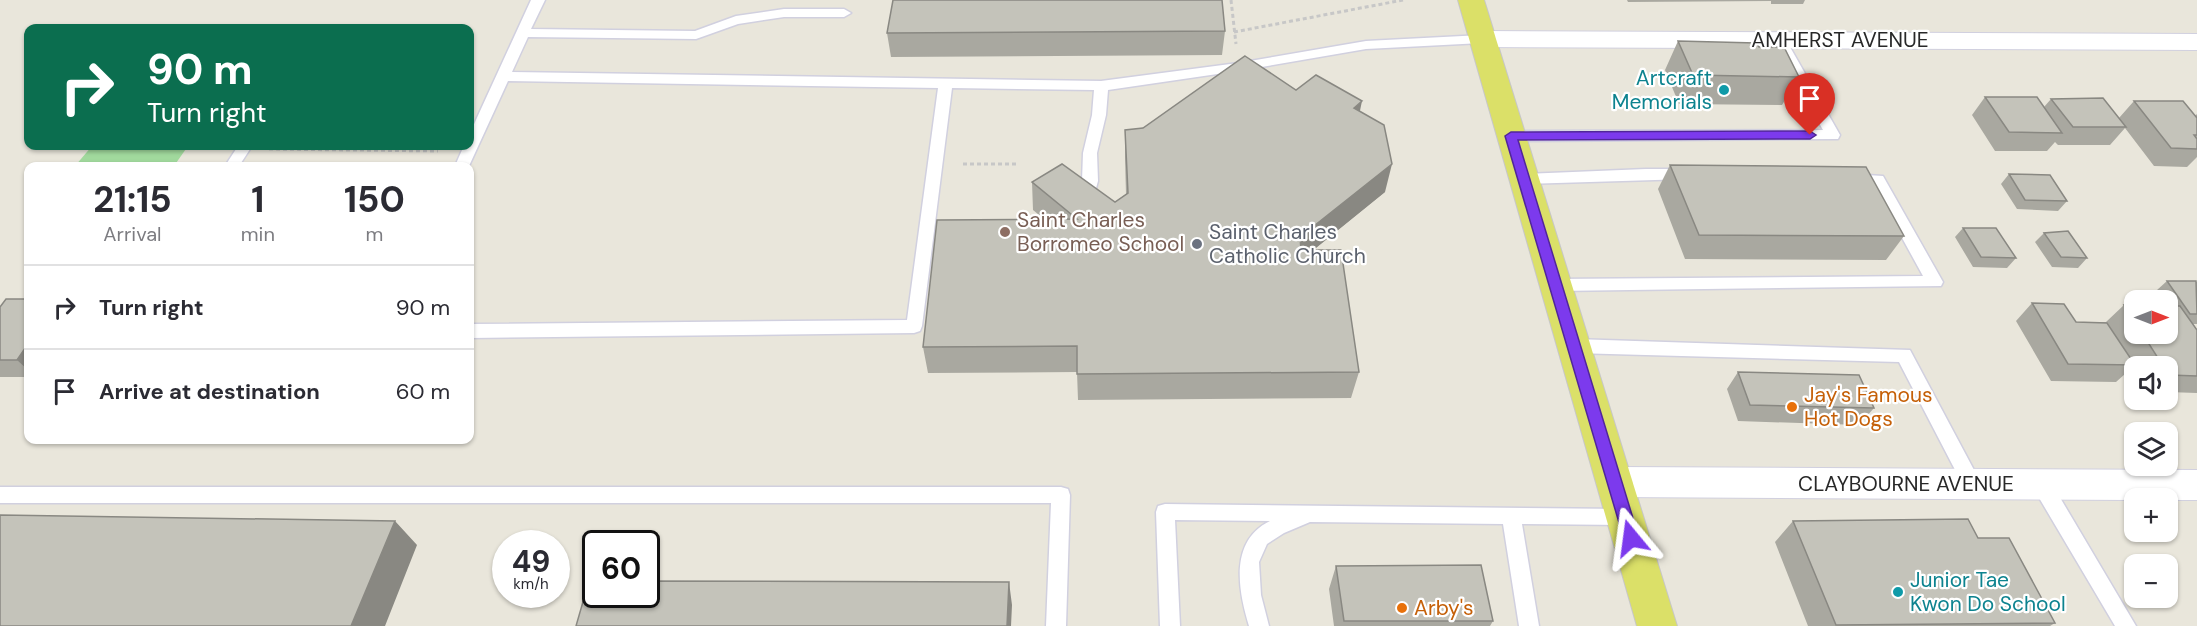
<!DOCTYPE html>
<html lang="en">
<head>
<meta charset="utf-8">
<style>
  :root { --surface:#fff; --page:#f7f7f7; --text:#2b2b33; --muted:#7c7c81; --line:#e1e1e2 }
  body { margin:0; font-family:"DM Sans",sans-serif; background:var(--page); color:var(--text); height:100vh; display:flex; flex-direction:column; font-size:22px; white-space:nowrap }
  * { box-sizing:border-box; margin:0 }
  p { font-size:20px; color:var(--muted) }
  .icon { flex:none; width:33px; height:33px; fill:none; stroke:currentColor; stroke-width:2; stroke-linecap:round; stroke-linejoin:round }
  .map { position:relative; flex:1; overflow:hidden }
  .side { position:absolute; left:24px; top:162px; width:450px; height:282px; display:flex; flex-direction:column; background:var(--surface); border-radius:12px; box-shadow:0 2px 4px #0004 }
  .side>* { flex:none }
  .top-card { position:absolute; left:24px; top:24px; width:450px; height:126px; border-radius:12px; box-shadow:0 2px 4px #0004; background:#0b6e4f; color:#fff; overflow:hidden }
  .needle { width:39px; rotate:90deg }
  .fabs { position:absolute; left:2124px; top:290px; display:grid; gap:12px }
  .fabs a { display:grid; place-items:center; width:54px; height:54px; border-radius:12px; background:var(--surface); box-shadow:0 2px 4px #0004; font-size:30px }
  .speed { position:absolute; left:492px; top:530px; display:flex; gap:12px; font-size:30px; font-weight:700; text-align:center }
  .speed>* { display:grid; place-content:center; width:78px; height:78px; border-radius:50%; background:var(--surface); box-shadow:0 2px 4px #0004; line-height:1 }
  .speed small { font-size:15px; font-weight:400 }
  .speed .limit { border:3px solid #111; border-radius:9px; background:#fff; color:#111 }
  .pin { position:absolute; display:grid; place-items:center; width:51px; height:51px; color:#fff; margin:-62px -26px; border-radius:50% 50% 50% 0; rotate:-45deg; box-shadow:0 0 6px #0007 }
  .pin .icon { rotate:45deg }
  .me { position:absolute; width:66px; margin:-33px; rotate:344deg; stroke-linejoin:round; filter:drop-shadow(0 0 4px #0008) }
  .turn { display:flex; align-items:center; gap:21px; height:126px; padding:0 24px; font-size:27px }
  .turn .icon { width:78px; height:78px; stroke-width:2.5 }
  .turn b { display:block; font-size:42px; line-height:51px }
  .eta { display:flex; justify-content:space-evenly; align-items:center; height:102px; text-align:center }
  .eta b { font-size:36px; font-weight:700; line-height:42px }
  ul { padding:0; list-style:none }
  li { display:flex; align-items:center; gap:18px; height:84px; padding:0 24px; border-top:2px solid var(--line) }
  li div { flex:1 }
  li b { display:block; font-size:22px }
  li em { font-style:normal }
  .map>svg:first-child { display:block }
  .green { fill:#a1d99d }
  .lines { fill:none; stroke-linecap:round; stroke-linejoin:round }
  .service-casing { stroke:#d1d0df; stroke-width:3 }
  .minor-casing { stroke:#d1d0df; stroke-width:2 }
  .primary-casing { stroke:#c7c7c7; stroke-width:2 }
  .path { stroke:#c7c7c7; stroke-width:3; stroke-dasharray:4 3; stroke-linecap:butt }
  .service { fill:#fff; fill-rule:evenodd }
  .minor { fill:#fff; fill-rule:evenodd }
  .primary { fill:#dbe068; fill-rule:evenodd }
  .wall { fill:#a9a8a0 }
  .shaded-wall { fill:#898882 }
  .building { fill:#c4c3ba; stroke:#898882; stroke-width:1.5 }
  .route { fill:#7c3aed; stroke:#51269a; stroke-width:1.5 }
  .culture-dot { fill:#0f9aa8; stroke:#fff; stroke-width:2 }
  .education-dot { fill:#8d6e63; stroke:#fff; stroke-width:2 }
  .worship-dot { fill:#6b7280; stroke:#fff; stroke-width:2 }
  .food-dot { fill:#e8710a; stroke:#fff; stroke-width:2 }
  .labels { text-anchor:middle; stroke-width:4.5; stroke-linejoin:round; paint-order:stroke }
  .street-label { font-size:21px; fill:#282828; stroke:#fff }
  .culture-label { font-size:21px; fill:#0d838f; stroke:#fff; text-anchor:end }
  .education-label { font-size:21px; fill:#785e54; stroke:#fff; text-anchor:start }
  .worship-label { font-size:21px; fill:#5b616d; stroke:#fff; text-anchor:start }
  .food-label { font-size:21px; fill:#c56008; stroke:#fff; text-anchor:start }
</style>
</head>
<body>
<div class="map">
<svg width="2197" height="626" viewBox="0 0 2197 626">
  <rect width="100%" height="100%" fill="#e9e6db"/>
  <!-- green -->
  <path class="green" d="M92,146H188L174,166H75Z"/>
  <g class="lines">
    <defs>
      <path id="service" d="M531,0H545L531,29L695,31L736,16L784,9H844L851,13L844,17H784L738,24L696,39L528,37L512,72L1101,81L1238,63L1366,41L1482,35L1489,39L1482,43L1366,49L1238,71L1108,90L1106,115L1097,153L1098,181L1090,210H1080L1077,206L1082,181L1083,153L1092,115L1094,90L952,88L922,326L920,331L914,333L470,338V324L907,320L938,88L508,81L469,166H455L462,150L459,146H470V133Z
        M1779,36L1786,40L1840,135L1838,139L1511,141L1504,136L1511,131L1823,130L1772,40Z
        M238,146H252L239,166H225Z
        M1646,169H1688L1695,174L1688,179L1524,184L1516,179L1524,174Z
        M1851,174L1883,176L1943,282L1941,286L1555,291L1549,289L1547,285L1549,281L1555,279L1923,276L1873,185L1846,183L1843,179L1846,175Z
        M1574,339L1910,350L1982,485L1980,491L1973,493L1966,491L1899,362L1574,353L1568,351L1566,346L1568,341Z
        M2042,477L2049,479L2136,626H2115L2035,491L2033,485L2035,479Z
        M0,487H1061L1068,489L1070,495L1066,626H1046L1051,503H0Z
        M1165,504L1624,509L1631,511L1633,517L1631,523L1624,525L1522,524L1539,626H1519L1503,524L1310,522L1284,533L1267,544L1259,562L1261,595L1269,626H1249C1238,590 1229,541 1270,521L1175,520L1180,626H1160L1156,512L1158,506Z"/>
      <path id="minor" d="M1482,31L2197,34V50L1482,47L1473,45L1469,39L1473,33Z
        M1614,467L2197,470V500H2168V498H2134V500L1614,497L1602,493L1596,482L1602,471Z"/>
      <path id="primary" d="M1458,0H1484L1677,626H1637Z"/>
    </defs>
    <!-- service casing -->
    <use href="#service" class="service-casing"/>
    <!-- minor casing -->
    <use href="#minor" class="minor-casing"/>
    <!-- primary casing -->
    <use href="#primary" class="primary-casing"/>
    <!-- path -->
    <path class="path" d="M1231,0L1236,44
      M1234,32L1403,0
      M269,149L438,151
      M963,164H1019"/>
    <!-- service -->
    <use href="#service" class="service"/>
    <!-- minor -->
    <use href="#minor" class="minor"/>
    <!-- primary -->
    <use href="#primary" class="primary"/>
  </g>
  <!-- wall -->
  <path class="wall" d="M1627,0H1805L1803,4H1771V1L1628,2Z
    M1225,31L1222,55L891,57L887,33Z
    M1678,41L1759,47L1799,77L1782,105L1679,104L1665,70Z
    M1296,90L1360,112L1385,192L1313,250L1359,372L1351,398L1078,400L1077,372L928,373L923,347L1044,219L1033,210L1032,182L1115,202L1126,194L1125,158V130L1143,128Z
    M1985,97L2044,107L2051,99L2119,118L2134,101L2195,116L2197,114V157L2187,167L2154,166L2125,128L2110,145H2058L2055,142L2047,151H1995L1972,115Z
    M1670,165L1904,236L1886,260L1685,259L1658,189Z
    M2009,174L2067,201L2058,211L2017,209L2001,184Z
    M1963,228L2016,258L2007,268L1973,267L1955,237Z
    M2044,233L2087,258L2078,268L2052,267L2035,242Z
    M2167,281L2197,282V324H2192L2197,330V393L2168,392V366H2134V368V366L2116,382L2051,381L2016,321L2032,303L2076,322H2106L2124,305H2134V333H2168V300H2163L2157,290Z
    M28,299V377H0V307Z
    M1738,372L1874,408L1859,425L1738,421L1727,389Z
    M1793,521L1978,538L2055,623L2050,626H1808L1775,542Z
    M1336,566L1493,621L1490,626H1334L1329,589Z"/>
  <!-- shaded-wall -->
  <path class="shaded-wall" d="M1362,101L1356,130L1354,108Z
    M1392,164L1385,192L1295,265L1300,237Z
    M28,344V370L17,360Z
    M395,521L417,545L385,626H351Z
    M1009,582L1012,605L1011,626H1007Z"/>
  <!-- building -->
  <path class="building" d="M893,0H1222L1225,31L887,33Z
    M1678,41L1756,43L1759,47H1784L1799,77L1693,75Z
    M1245,56L1296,90L1316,75L1362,101L1354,108L1384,125L1392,164L1300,237L1301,250H1341L1359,372L1077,374V346L923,347L937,220L1077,219L1032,182L1062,164L1115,202L1128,193L1125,130L1143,128Z
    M1985,97H2037L2062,133L2009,132Z
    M2103,98L2126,127H2073L2051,99Z
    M2134,101H2183L2197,118V135H2194L2197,139V149L2171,148Z
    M1670,165L1866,167L1904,236L1699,235Z
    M2009,174L2050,175L2067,201L2025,200Z
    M1963,228H1996L2016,258L1981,257Z
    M2068,231L2087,258L2061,257L2044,233Z
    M2167,281H2196L2197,314H2190Z
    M6,299H28V344L17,360H0V307Z
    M2032,303L2064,304L2076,322L2107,323L2135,365L2068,364Z
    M2124,305H2134V321Z
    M2168,306H2180L2197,330V376L2169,375L2168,373V366H2163L2142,333H2168Z
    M1738,372L1859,375L1874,408L1750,405Z
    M0,515L395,521L351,626H0Z
    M1968,519L1978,538H2009L2055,623L1836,625L1793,521Z
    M1481,565L1493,621H1344L1336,566Z
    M589,581H596V594H646V581L1009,582L1007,626H576Z"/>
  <!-- route -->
  <path class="route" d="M1810,131L1816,135L1810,139L1518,140L1639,538L1636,543L1631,546L1625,543L1505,136L1511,132Z"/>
  <!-- markers -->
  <g class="culture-dot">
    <circle cx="1724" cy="90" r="6"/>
    <circle cx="1898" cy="592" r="6"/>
  </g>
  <circle class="education-dot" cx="1005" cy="232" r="6"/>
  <circle class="worship-dot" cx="1197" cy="244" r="6"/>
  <g class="food-dot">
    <circle cx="1792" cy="407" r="6"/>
    <circle cx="1402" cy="608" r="6"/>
  </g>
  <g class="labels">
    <!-- street labels -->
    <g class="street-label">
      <text x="1840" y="47">AMHERST AVENUE</text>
      <text x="1906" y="491">CLAYBOURNE AVENUE</text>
    </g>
    <!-- culture labels -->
    <g class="culture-label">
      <text x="1712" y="85">Artcraft<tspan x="1712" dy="24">Memorials</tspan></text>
      <text x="1910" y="587" text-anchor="start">Junior Tae<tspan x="1910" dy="24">Kwon Do School</tspan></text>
    </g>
    <!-- education labels -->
    <g class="education-label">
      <text x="1017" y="227">Saint Charles<tspan x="1017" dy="24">Borromeo School</tspan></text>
    </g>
    <!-- worship labels -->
    <g class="worship-label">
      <text x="1209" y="239">Saint Charles<tspan x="1209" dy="24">Catholic Church</tspan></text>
    </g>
    <!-- food labels -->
    <g class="food-label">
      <text x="1804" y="402">Jay's Famous<tspan x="1804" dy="24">Hot Dogs</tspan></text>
      <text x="1414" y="615">Arby's</text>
    </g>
  </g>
</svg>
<div class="fabs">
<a><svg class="needle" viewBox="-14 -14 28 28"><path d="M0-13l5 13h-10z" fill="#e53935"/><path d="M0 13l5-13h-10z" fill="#7c7c81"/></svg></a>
<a><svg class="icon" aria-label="sound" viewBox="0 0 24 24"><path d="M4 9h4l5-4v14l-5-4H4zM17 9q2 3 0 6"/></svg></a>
<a><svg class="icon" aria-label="layers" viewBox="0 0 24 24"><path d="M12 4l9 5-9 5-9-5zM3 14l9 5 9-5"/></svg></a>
<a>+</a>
<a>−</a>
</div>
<div class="speed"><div>49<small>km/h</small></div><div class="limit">60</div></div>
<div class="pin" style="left:1810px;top:135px;background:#d93025"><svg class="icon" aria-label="arrive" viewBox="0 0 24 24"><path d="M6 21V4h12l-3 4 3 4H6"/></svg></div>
<svg class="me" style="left:1631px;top:538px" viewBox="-20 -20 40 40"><path d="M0-17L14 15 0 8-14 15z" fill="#7c3aed" stroke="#fff" stroke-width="4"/></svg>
<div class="top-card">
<div class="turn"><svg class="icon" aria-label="right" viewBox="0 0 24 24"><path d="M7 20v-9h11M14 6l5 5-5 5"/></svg><div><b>90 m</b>Turn right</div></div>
</div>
<section class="side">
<div class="eta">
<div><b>21:15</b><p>Arrival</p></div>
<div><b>1</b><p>min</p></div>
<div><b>150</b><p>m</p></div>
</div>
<ul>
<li><svg class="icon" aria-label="right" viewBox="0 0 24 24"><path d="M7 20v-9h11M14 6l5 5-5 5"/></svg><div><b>Turn right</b></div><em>90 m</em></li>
<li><svg class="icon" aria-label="arrive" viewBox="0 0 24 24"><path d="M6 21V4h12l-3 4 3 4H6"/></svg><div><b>Arrive at destination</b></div><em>60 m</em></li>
</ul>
</section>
</div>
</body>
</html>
